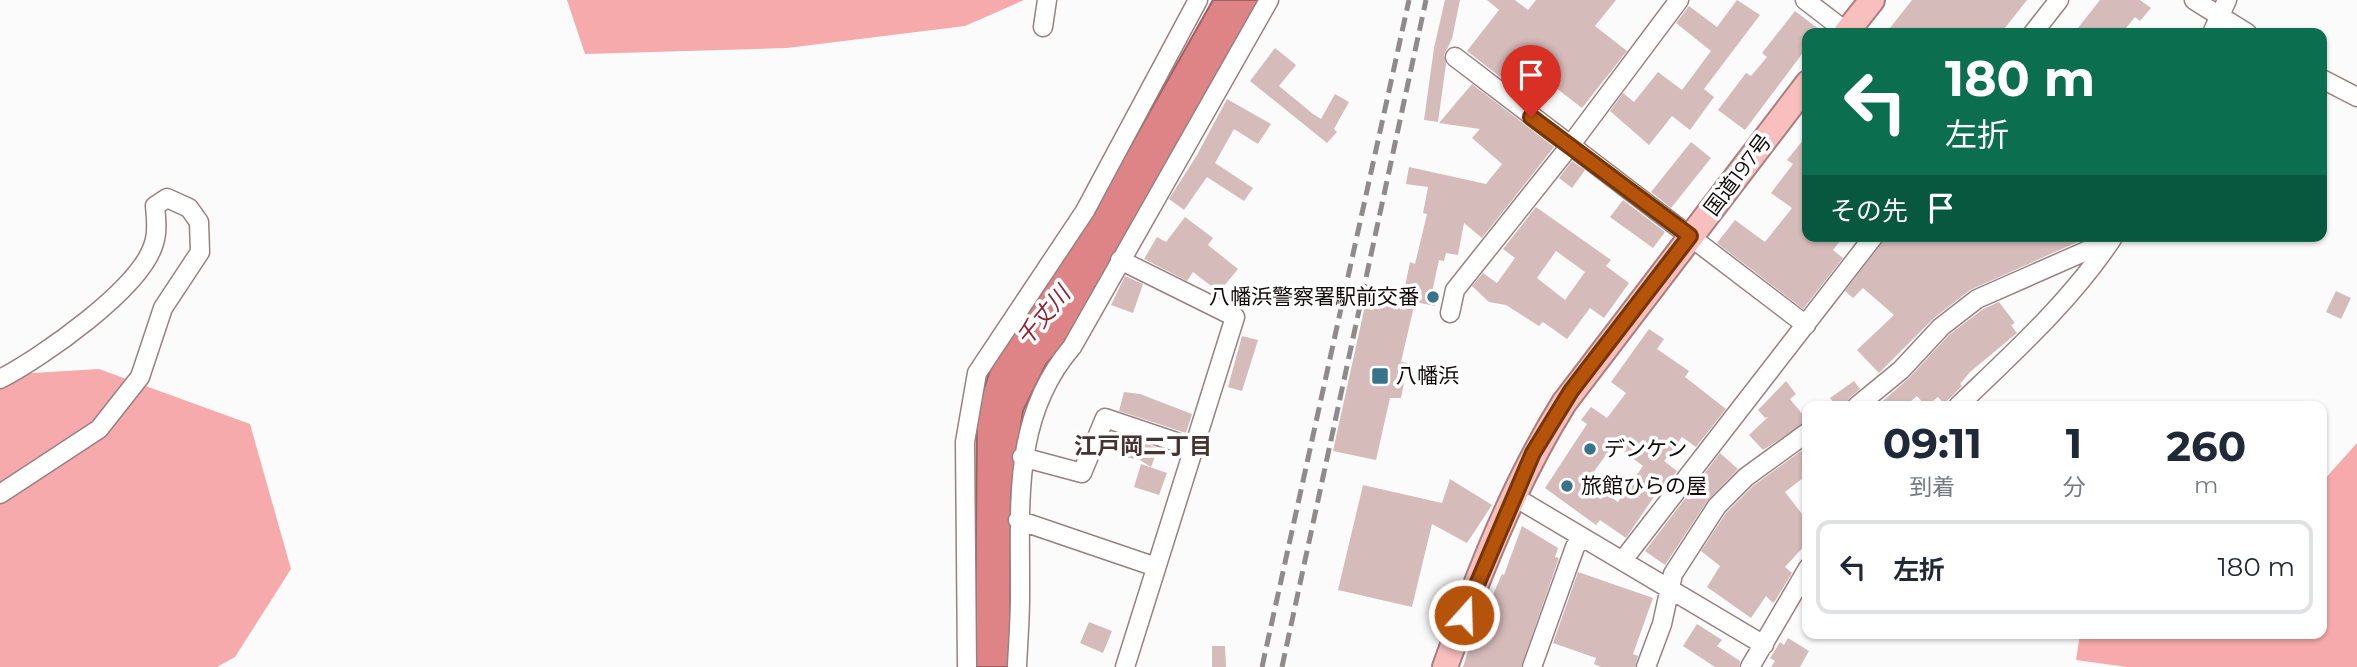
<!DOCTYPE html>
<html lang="ja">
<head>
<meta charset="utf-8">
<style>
  :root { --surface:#fff; --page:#f6f6f7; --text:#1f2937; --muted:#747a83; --line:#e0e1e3 }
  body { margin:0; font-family:Montserrat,"Noto Sans JP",sans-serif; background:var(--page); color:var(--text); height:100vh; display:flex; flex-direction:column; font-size:26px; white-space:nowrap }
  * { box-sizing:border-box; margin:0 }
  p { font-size:23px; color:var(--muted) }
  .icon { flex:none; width:38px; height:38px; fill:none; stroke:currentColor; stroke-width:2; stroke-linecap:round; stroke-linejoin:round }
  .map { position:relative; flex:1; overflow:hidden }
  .drawer { position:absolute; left:1802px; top:401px; width:525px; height:238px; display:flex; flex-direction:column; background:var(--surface); border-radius:14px; box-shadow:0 2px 5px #0004 }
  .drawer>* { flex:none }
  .hud { position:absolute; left:1802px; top:28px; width:525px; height:214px; border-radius:14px; box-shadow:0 2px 5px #0004; background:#0b6e4f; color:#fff; overflow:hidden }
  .pin { position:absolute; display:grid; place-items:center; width:60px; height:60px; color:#fff; margin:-72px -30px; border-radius:50% 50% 50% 0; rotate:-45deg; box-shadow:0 0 7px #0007 }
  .pin .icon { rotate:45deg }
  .me { position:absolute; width:77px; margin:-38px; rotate:20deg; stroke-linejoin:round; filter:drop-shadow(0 0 5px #0008) }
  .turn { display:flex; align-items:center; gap:24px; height:147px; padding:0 28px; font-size:32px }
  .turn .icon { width:91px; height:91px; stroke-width:2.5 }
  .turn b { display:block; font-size:49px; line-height:60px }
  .then { display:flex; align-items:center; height:66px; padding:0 28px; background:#0003; gap:14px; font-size:26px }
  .eta { display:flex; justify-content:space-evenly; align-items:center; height:119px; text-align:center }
  .eta b { font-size:42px; font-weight:700; line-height:49px }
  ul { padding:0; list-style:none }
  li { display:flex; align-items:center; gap:21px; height:94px; margin:0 14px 10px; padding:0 14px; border:4px solid var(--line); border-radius:14px }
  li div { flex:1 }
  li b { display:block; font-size:26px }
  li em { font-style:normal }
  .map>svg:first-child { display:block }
  .forest { fill:#f7aaab }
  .water { fill:#df8486; stroke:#a15f60; stroke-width:2 }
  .building { fill:#d5bbba; fill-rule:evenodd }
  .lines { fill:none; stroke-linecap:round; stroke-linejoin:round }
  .minor-casing { stroke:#998080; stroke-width:21 }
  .highway-casing { stroke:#a87f7f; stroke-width:28 }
  .minor { stroke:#fff; stroke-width:18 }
  .highway { stroke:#f9bfbf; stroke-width:24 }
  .rail { stroke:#8f8b8b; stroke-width:5; stroke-dasharray:14 7; stroke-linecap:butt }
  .route-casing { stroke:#753606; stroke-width:18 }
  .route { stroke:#b45309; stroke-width:12 }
  .poi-dot { fill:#38728b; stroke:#fff; stroke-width:2.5 }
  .labels { text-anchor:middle; stroke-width:7; stroke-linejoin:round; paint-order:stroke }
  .street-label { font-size:21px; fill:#110909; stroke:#fff }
  .poi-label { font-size:21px; fill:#110909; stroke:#fff; text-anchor:start }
  .water-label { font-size:23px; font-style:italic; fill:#8e222f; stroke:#fff }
  .neighbourhood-label { font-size:23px; font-weight:bold; fill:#473332; stroke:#fff }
</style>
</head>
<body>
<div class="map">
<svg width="2357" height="667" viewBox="0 0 2357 667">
  <rect width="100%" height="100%" fill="#fbfbfb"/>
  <!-- forest -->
  <path class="forest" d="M567,0H1024L965,26L787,48L585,54Z
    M99,369L250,424L291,569L235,657L217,667H0V375Z
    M2357,443V667H2127L2076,660L2080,634H2322V482Z"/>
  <!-- water -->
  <path class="water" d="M1213,0H1260L1066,342L1046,364L1023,411L1011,495L1010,667H975L977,409L992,365L1088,221Z"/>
  <!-- building -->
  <path class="building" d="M1445,0H1460L1452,39L1444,55L1446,64L1438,122L1424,120L1434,48Z
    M1487,0H1515L1528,10L1536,0H1616L1595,26L1627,51L1582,108L1538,74L1522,94L1467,51L1499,10Z
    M1737,0L1760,15L1704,89L1714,97L1690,130L1672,116L1649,145L1610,111L1623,93L1634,102L1658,72L1682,90L1711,51L1676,23L1689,6L1717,27Z
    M1912,0H2027L2001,33H1886Z
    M2100,0H2140L2151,8L2140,21L2135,17L2122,33H2074Z
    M1795,11L1824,33H1808V46L1745,130L1718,110L1746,73L1751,76L1767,57L1762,53Z
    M1275,48L1296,65L1279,86L1313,114L1321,119L1335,94L1349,102L1334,129L1337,132L1327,143L1250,81Z
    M1472,84L1554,147L1482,238L1464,223L1458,255L1446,253L1444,261L1439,260L1432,292L1438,293L1435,306L1415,302L1401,362L1408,363L1401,398H1390L1376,460L1333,451L1366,301L1396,307L1399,295L1403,296L1410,262L1415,264L1427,214L1423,213L1428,187L1406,184L1409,167L1486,184L1502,164L1472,138L1480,129L1439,123Z
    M1227,99L1271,124L1258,144L1234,129L1215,163L1253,188L1244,201L1207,177L1184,210L1169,199L1197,155Z
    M1808,134V236H1844L1833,250L1843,258L1803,309L1717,243L1735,220L1765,242L1792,208L1771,193L1793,164L1787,160Z
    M1691,142L1711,158L1671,208L1651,192Z
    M1572,161L1585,170L1572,188L1559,178Z
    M1623,200L1665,232L1653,248L1610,217Z
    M1536,207L1611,260L1606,266L1629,283L1604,318L1590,308L1567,339L1543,322L1539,326L1506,305L1489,302L1472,286L1483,273L1497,283L1515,258L1503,249ZM1556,251L1585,272L1565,300L1537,278Z
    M1185,217L1213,238L1208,245L1238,269L1219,292L1193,272L1187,281L1144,259L1157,237L1166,242Z
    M1887,236H2091L1970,290L1934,318L1879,373L1857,350L1894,315L1863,288L1853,298L1845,291Z
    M1125,276L1143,284L1133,313L1111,305Z
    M2336,291L2351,298L2341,319L2326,312Z
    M1999,302L2015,323L2011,325L2017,333L1970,372L1960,384L1962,386L1944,404L1938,397L1926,406L1917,396L1905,406H1877L1909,378L1949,335L1983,309Z
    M1649,329L1664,339L1657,349L1689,371L1685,377L1726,409L1696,447L1682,437L1664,461L1677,471L1665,487L1662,485L1626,538L1600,520L1596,525L1545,488L1587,424L1581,420L1591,407L1607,418L1626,393L1611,382ZM1614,444L1643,466L1618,502L1587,481Z
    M1242,336L1258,340L1242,391L1228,387Z
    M1786,381L1796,394L1790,399L1808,421L1763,450L1749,435L1768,417L1765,418L1758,410Z
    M1854,381L1860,389L1849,398L1846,406H1836L1830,398Z
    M1124,392L1140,394L1192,414L1186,433L1119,411Z
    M1123,436L1158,448L1151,467L1140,460L1119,456Z
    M1808,446V474L1785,492L1802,514L1808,509V542L1785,567L1792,573L1775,601L1773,603L1766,596L1751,618L1707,587L1720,566L1701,551L1726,513L1753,486Z
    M1720,453L1738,469L1708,500L1665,565L1645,551Z
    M1141,464L1167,473L1159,495L1134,487Z
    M1450,479L1492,505L1467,543L1432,524L1412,607L1338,590L1363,485L1442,503Z
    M1522,526L1558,548L1555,557L1559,558L1521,667H1463L1480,614L1484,615L1502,574L1504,575Z
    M1578,572L1653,598L1633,654L1638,656L1635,667H1601L1594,664L1596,658L1553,643Z
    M1089,622L1112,631L1103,653L1080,643Z
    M1697,624L1722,640L1717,646L1740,661L1739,667H1715L1683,646Z
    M1788,638L1809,651L1800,667H1771L1775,661L1770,658L1780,642L1784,645Z
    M1212,646H1225L1226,667H1212Z"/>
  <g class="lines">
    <defs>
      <path id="minor" d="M1805,0L1848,33
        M2194,0L2247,33
        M1043,27L1047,0
        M2033,33L2059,0
        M2212,33L2227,0
        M1455,57L1806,325
        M2322,79L2357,97
        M1120,260L1235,317L1125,667
        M1450,313L1455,290L1569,147L1679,0
        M0,379C41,358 142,288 154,243C158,231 156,218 155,206L167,198L189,208L199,222L200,252L163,308L140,377L99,429L0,494
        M1857,406L1901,370L1941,327L1977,299L2111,240
        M1958,406C2012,354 2070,302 2112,239
        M1022,457L1082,473L1105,418L1194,448
        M1513,496L1764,645
        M1018,520L1156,567
        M1623,560L1874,236
        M967,667L965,442L977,373L1085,211L1198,0
        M1017,667C1018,644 1020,620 1020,597C1021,509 1010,419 1072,347L1269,0
        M1532,667L1575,547L1582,537
        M1646,667L1662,624L1673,574L1717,506L1746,477L1808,432
        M1750,667L1808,568"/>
      <path id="highway" d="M1846,33L1872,0
        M1445,667C1478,576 1513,485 1564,403L1808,83"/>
    </defs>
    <!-- minor casing -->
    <use href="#minor" class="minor-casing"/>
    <!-- highway casing -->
    <use href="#highway" class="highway-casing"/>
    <!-- minor -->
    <use href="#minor" class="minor"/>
    <!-- highway -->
    <use href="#highway" class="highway"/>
    <!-- rail -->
    <path class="rail" d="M1262,667L1409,0
      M1282,667L1426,0"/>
  </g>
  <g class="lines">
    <defs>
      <path id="route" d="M1464,615L1533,453L1571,391L1690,236L1531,117"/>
    </defs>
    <!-- route casing -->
    <use href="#route" class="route-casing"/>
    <!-- route -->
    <use href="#route" class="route"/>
  </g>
  <!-- markers -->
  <g class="poi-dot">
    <circle cx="1433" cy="297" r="7"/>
    <rect x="1371" y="367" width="18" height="18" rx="3.5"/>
    <circle cx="1590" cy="449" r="7"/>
    <circle cx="1567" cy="486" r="7"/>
  </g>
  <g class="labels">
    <!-- street labels -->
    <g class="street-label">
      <text transform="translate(1738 175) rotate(-53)" y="7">国道197号</text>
    </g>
    <!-- poi labels -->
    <g class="poi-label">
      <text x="1419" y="304" text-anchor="end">八幡浜警察署駅前交番</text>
      <text x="1396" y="383">八幡浜</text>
      <text x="1604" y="456">デンケン</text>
      <text x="1581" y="493">旅館ひらの屋</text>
    </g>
    <!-- water labels -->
    <g class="water-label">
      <text transform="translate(1043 316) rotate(-50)" y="8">千丈川</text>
    </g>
    <!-- neighbourhood labels -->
    <g class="neighbourhood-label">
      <text x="1143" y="454">江戸岡二丁目</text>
    </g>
  </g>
</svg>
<div class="pin" style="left:1531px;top:117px;background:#d93025"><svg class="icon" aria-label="arrive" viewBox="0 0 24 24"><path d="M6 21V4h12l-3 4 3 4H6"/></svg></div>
<svg class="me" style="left:1464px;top:615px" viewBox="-20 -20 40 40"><circle r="17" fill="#b45309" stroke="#fff" stroke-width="3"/><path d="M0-11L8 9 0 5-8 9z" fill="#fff"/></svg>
<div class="hud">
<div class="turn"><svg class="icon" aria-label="left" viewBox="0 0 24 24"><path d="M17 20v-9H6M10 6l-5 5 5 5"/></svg><div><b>180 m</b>左折</div></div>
<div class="then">その先<svg class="icon" aria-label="arrive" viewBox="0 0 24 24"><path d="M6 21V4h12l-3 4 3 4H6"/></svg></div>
</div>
<section class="drawer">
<div class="eta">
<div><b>09:11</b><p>到着</p></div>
<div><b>1</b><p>分</p></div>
<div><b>260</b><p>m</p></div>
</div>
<ul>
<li><svg class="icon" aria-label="left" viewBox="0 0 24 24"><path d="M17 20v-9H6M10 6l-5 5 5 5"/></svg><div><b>左折</b></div><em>180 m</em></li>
</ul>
</section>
</div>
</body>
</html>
